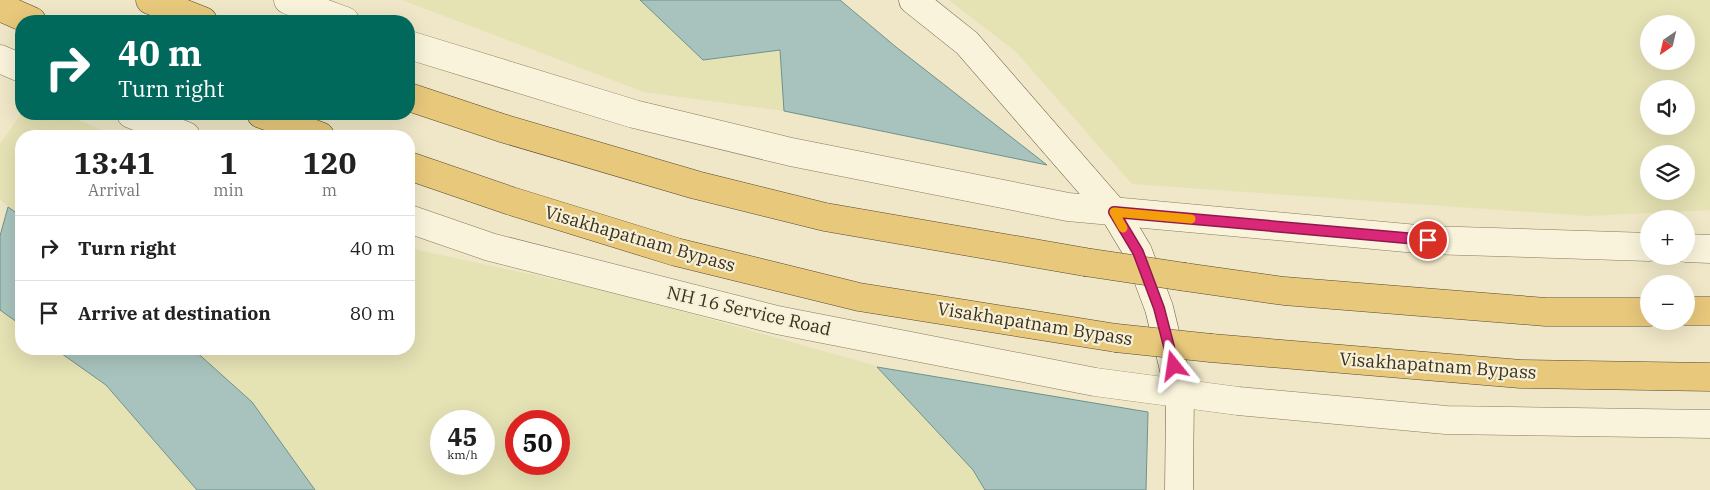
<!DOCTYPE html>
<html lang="en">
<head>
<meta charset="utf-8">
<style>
  :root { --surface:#fff; --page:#f2f2f2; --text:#222; --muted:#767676; --line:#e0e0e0 }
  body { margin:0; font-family:"IBM Plex Serif",serif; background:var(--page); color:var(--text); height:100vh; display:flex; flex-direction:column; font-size:19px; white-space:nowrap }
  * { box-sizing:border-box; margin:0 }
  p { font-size:16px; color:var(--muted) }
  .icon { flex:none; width:28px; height:28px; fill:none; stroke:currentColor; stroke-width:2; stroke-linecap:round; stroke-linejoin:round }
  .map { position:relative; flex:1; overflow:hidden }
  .sheet { position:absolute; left:15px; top:130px; width:400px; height:225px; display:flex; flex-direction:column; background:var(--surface); border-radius:20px; box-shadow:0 5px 20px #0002 }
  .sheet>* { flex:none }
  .hud { position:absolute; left:15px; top:15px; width:400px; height:105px; border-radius:20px; box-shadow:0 5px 20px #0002; background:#00695c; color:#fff; overflow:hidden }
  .needle { width:32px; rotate:214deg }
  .tools { position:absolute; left:1640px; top:15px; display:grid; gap:10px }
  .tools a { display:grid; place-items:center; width:55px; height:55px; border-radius:50%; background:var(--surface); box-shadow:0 5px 20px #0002; font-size:25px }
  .speed { position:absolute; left:430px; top:410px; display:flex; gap:10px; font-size:25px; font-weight:700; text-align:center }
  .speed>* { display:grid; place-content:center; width:65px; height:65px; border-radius:50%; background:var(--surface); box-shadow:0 5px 20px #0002; line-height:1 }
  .speed small { font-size:12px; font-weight:400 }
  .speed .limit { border:8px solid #d22; background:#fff; color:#111 }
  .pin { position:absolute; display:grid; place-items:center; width:42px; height:42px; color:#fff; margin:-21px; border:2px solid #fff; border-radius:50%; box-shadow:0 1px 5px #0007 }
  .me { position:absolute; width:55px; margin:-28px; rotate:345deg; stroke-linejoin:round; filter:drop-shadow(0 0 4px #0008) }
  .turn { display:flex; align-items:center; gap:18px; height:105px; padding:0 20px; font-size:22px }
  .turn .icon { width:65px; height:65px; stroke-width:2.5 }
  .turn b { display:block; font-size:35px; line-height:42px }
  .eta { display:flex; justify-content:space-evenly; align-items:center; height:85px; text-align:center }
  .eta b { font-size:30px; font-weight:700; line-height:35px }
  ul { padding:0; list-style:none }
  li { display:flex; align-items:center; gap:15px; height:65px; padding:0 20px; border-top:1px solid var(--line) }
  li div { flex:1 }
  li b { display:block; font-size:19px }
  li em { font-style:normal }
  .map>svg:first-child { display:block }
  .farmland { fill:#e5e2b4; fill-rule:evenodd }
  .water { fill:#a8c3bd; stroke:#6e928c }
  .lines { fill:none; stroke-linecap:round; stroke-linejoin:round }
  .tertiary-casing { stroke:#8b795c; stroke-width:29 }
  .secondary-casing { stroke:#6d5a3f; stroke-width:29 }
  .trunk-casing { stroke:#594730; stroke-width:29 }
  .tertiary { stroke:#f9f3db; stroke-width:28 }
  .secondary { stroke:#f9f3db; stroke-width:28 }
  .trunk { stroke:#e8c87b; stroke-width:28 }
  .trunk-bridge-casing { stroke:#594730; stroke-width:29; stroke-linecap:butt }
  .trunk-bridge { stroke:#e8c87b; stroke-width:28 }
  .route-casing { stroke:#8e194d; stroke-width:12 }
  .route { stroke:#db2777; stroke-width:9 }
  .slow { stroke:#f59e0b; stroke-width:9 }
  .labels { text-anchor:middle; stroke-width:4.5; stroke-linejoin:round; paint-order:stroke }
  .street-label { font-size:18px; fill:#3b3020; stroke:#f6f0d7 }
</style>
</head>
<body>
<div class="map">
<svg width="1710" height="490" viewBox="0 0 1710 490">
  <rect width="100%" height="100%" fill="#efe7c7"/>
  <!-- farmland -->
  <path class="farmland" d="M402,0H640L703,60L780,50L784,111L644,92Z
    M949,0H1710V210L1587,216L1132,184L1016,52ZM1649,24H1686V61H1649ZM1649,89H1686V126H1649ZM1649,154H1686V191H1649Z
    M21,114H65L115,136H21V216L8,207L0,199V144Z
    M409,248L616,293L877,366L973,470L985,490H315L252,402L193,349H409ZM441,421H484V464H441ZM516,421H559V464H516Z
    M0,310L21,325V349H55L106,385L197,490H0Z"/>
  <!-- water -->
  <path class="water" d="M640,0H840L896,47L1047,165L784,111L780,50L703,60Z
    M8,207L21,216V325L0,310V236Z
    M55,349H193L252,402L315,490H197L106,385Z
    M877,367L1148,412L1146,490H985L973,470Z"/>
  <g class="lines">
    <defs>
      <path id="tertiary" d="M288,0L345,21
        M409,45L634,114L791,152L1068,207L1428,240L1649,247
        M0,59L21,68
        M131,114L186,136
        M409,219L490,247L777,320L1095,382L1238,401L1446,420L1710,424
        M1686,248L1710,249"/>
      <path id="secondary" d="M913,0L967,43L1114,212L1138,252L1159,308L1180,394L1179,490"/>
      <path id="trunk" d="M150,0L203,21
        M0,7L32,21
        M409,97L502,128L696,185L825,217L1085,262
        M261,114L320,136
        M409,166L511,201L676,252L859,297L1116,338
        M1185,277L1284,291L1546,312H1649
        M1686,311H1710
        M1211,348L1521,374L1710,377"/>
    </defs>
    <!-- tertiary casing -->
    <use href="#tertiary" class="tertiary-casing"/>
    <!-- secondary casing -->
    <use href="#secondary" class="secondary-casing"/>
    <!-- trunk casing -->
    <use href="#trunk" class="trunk-casing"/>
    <!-- tertiary -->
    <use href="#tertiary" class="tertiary"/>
    <!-- secondary -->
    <use href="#secondary" class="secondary"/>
    <!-- trunk -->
    <use href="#trunk" class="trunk"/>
    <defs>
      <path id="trunk-bridge" d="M1085,262L1185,277
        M1116,338L1211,348"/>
    </defs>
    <!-- trunk-bridge casing -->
    <use href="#trunk-bridge" class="trunk-bridge-casing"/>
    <!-- trunk-bridge -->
    <use href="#trunk-bridge" class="trunk-bridge"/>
  </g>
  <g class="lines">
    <defs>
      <path id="route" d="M1174,366L1159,308L1138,252L1114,212L1428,240"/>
    </defs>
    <!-- route casing -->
    <use href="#route" class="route-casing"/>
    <!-- route -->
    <use href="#route" class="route"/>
    <!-- slow -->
    <path class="slow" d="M1123,228L1114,212L1191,219"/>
  </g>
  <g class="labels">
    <!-- street labels -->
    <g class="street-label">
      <text transform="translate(640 239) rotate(16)" y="6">Visakhapatnam Bypass</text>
      <text transform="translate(749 311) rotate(13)" y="6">NH 16 Service Road</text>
      <text transform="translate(1035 324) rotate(9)" y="6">Visakhapatnam Bypass</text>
      <text transform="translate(1438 366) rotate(4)" y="6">Visakhapatnam Bypass</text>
    </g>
  </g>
</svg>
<div class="tools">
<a><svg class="needle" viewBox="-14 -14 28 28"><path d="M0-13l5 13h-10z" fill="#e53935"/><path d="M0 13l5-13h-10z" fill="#767676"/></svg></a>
<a><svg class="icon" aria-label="sound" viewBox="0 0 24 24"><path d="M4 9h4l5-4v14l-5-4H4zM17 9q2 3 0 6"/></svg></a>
<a><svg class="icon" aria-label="layers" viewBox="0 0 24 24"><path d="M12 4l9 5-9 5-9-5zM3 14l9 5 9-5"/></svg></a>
<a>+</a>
<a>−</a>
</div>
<div class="speed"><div>45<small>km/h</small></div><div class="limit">50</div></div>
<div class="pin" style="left:1428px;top:240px;background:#d93025"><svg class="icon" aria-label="arrive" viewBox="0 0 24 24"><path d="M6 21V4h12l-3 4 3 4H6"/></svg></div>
<svg class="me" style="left:1174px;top:366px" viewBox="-20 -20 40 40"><path d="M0-17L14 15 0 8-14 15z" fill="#db2777" stroke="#fff" stroke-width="4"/></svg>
<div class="hud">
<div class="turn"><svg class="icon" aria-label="right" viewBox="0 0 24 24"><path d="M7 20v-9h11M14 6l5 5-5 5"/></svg><div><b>40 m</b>Turn right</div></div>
</div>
<section class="sheet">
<div class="eta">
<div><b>13:41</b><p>Arrival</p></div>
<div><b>1</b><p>min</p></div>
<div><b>120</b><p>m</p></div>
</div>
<ul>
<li><svg class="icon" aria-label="right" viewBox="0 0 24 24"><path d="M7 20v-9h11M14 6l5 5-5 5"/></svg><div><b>Turn right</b></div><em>40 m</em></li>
<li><svg class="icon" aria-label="arrive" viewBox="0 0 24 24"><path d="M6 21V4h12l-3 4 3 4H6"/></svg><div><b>Arrive at destination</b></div><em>80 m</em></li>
</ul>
</section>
</div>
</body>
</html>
